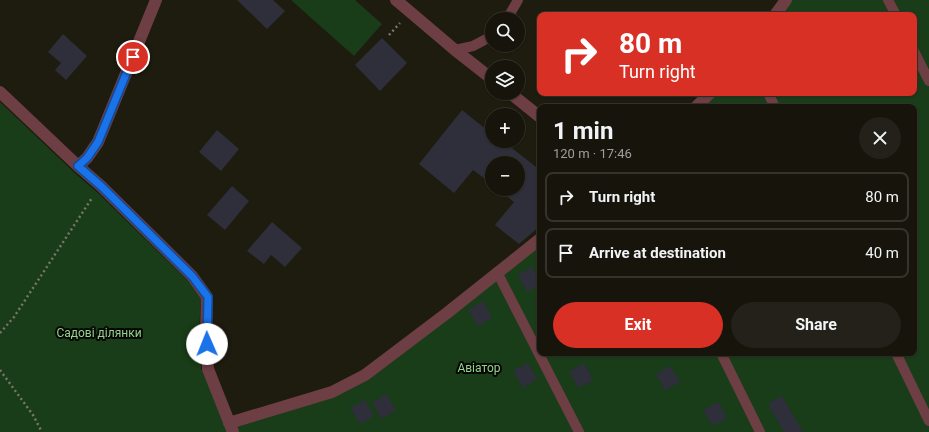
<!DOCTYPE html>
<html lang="en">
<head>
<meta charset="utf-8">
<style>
  :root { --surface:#16140b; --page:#232119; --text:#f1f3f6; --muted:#9e9e9d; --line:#35332c; --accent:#d93025 }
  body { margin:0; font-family:Roboto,sans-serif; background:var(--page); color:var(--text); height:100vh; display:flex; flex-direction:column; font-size:15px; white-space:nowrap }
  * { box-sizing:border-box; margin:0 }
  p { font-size:13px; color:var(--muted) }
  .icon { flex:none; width:22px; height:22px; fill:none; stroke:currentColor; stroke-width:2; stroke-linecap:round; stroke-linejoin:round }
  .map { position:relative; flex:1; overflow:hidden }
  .sheet { position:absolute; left:537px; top:104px; width:380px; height:252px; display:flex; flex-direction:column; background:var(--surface); border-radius:8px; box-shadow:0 1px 3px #0004,0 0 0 1px var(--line) }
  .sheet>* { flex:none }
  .banner { position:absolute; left:537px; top:12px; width:380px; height:84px; border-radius:8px; box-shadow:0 1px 3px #0004,0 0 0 1px var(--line); background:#d93025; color:#fff; overflow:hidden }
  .fabs { position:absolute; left:485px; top:12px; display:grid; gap:8px }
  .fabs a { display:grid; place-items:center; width:40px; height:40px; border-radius:50%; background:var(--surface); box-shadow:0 1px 3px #0004,0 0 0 1px var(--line); font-size:20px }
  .pin { position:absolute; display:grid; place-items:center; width:34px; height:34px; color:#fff; margin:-17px; border:2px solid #fff; border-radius:50%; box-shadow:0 1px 4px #0007 }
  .me { position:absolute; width:44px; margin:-22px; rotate:359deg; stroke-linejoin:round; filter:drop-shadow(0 0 3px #0008) }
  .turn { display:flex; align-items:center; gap:14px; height:84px; padding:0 16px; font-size:18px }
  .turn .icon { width:52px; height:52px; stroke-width:2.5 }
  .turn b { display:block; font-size:28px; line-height:34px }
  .round { display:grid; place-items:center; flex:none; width:42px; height:42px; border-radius:21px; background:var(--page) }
  .overview { display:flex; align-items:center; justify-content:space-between; height:68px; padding:0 16px }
  h1 { font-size:24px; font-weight:700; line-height:30px }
  .primary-button { display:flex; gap:8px; margin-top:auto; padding:8px 16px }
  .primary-button a { flex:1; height:46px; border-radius:24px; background:var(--accent); color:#fff; font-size:16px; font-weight:700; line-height:46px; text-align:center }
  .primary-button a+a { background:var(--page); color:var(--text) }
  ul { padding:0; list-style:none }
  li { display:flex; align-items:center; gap:12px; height:50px; margin:0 8px 6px; padding:0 8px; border:2px solid var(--line); border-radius:8px }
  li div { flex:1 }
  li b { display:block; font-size:15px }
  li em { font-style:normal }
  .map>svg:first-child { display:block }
  .green { fill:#193d18 }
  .building { fill:#2f2f3b }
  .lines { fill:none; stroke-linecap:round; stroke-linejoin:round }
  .path { stroke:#79766c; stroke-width:2.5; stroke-dasharray:2 3; stroke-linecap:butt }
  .lane { stroke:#6d3e44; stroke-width:10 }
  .street { stroke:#6d3e44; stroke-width:12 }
  .route-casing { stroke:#114b97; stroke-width:10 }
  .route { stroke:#1a73e8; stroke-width:7 }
  .labels { text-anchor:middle; stroke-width:4; stroke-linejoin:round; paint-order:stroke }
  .park-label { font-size:12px; fill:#91d48d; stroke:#070603 }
</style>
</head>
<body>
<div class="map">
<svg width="929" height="432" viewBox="0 0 929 432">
  <rect width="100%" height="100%" fill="#1e1b0f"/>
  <!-- green -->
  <path class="green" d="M291,0H355L382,24L354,56Z
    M786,0H929V432H0V102L77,175L98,193L188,281L201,299L199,331L201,370L208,369L229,423L332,392L540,239V353H914V107H696L710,93H914V15H775Z"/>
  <!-- building -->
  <path class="building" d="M237,0H273L285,11L267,29Z
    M63,34L87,56L66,80L55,70L61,63L48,52Z
    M382,38L407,63L380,91L355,65Z
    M462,110L492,134V141H503L540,170V226L519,244L495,225L514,202L498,189H518V163H492V184L473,170L454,193L419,164Z
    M217,130L239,149L221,171L199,152Z
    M232,186L249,201L225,230L207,215Z
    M272,222L302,248L285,267L271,255L264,264L247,251Z
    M532,267L540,281V284L527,292L518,275Z
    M483,301L492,318L478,326L468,310Z
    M528,363L537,379L523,388L513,371Z
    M584,363L593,380L579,388L569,372Z
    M670,366L680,382L665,390L656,374Z
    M386,394L396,410L382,419L372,403Z
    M782,396L791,412L803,432H784L768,404Z
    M365,400L374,416L360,424L350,408Z
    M718,402L727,418L713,426L703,410Z"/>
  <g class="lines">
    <!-- path -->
    <path class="path" d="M389,35L400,23
      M0,333L14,317L92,198
      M0,370L33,415L42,432"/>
    <!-- lane -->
    <path class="lane" d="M888,0L896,15
      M507,19L518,0
      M455,50L473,46L492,36
      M914,51L929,81
      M768,93L775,107
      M497,272L579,432
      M721,353L760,432
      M896,353L929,421"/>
    <!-- street -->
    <path class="street" d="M396,0L455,50L492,79
      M775,15L786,0
      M0,92L78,166L101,186L192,276L207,297L206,332L208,369L233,432
      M510,93L540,117
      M696,107L710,93
      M78,166L87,158L98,142L156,0
      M229,423L332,392L365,375L447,313L540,239"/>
  </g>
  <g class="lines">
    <defs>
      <path id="route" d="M133,57L98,142L87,158L78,166L101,186L192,276L208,297L207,344"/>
    </defs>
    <!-- route casing -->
    <use href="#route" class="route-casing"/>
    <!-- route -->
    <use href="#route" class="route"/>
  </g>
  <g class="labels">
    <!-- park labels -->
    <g class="park-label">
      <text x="99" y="337">Садові ділянки</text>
      <text x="479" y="372">Авіатор</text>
    </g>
  </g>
</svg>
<div class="fabs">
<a><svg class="icon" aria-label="search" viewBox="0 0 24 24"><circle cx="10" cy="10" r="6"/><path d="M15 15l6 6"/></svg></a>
<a><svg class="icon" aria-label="layers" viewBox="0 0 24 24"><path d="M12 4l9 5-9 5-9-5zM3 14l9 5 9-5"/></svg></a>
<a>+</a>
<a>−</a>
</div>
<div class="pin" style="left:133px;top:57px;background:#d93025"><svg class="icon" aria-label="arrive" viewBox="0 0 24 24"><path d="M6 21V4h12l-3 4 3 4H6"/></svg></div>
<svg class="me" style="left:207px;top:344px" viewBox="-20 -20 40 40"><circle r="19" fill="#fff"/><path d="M0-13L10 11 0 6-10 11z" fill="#1a73e8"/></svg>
<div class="banner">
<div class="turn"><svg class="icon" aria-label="right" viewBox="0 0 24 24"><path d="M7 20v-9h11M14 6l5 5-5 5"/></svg><div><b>80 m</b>Turn right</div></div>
</div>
<section class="sheet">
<div class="overview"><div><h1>1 min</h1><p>120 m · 17:46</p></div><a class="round"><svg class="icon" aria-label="close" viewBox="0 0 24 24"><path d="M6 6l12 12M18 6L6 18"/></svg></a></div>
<ul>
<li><svg class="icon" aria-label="right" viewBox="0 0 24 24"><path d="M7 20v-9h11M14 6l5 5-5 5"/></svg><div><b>Turn right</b></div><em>80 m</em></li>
<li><svg class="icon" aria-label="arrive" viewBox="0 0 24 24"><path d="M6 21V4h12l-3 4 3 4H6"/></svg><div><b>Arrive at destination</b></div><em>40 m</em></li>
</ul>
<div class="primary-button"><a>Exit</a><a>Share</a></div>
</section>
</div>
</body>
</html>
